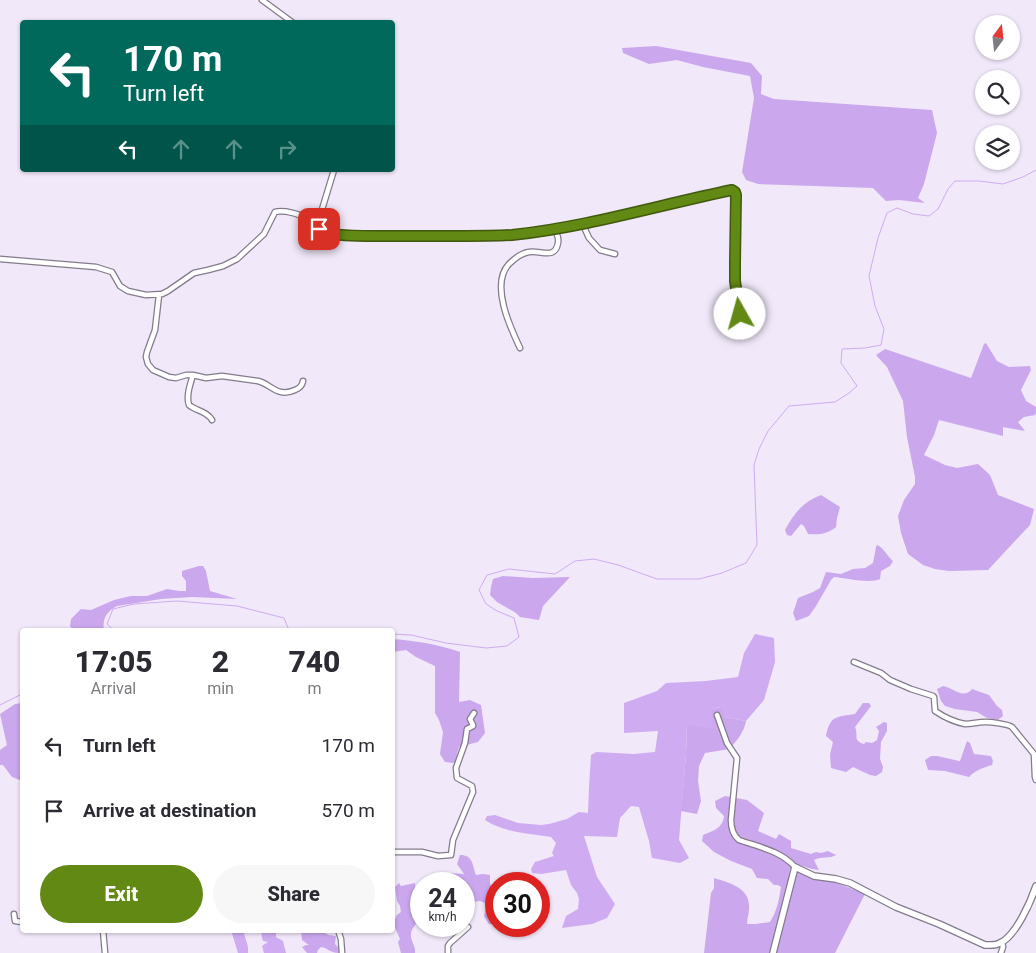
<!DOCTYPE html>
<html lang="en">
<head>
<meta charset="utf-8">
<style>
  :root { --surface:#fff; --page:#f7f7f7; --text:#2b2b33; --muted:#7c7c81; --accent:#628914 }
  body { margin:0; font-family:Roboto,sans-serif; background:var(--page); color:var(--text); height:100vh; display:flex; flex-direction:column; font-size:19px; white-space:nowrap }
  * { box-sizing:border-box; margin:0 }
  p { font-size:16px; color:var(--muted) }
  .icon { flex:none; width:28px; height:28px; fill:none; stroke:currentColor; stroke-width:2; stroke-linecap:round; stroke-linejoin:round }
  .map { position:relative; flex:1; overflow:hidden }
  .details { position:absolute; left:20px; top:628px; width:375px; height:305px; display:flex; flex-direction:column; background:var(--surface); border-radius:5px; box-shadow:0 1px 4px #0004 }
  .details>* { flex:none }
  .top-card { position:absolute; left:20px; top:20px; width:375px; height:152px; border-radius:5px; box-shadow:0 1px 4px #0004; background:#00695c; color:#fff; overflow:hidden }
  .needle { width:32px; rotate:15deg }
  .buttons { position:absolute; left:975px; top:15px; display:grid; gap:10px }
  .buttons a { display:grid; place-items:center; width:45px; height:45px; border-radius:50%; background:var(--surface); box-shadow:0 1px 4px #0004; font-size:25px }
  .speed { position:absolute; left:410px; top:872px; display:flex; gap:10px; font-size:25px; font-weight:700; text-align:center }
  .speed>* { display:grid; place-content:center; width:65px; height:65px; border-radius:50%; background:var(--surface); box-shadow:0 1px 4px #0004; line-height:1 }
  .speed small { font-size:12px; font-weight:400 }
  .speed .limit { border:8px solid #d22; background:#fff; color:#111 }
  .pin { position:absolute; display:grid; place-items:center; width:42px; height:42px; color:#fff; margin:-21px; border-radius:10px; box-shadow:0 2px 8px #0006 }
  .me { position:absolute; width:55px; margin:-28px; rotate:353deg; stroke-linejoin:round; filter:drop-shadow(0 0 4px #0008) }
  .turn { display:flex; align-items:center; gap:18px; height:105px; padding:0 20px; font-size:22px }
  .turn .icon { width:65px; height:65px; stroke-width:2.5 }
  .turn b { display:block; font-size:35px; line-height:42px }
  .lanes { display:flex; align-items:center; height:48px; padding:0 20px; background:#0003; justify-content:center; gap:25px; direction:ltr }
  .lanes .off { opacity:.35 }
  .eta { display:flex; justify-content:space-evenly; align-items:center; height:85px; text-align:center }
  .eta b { font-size:30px; font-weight:800; line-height:35px }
  .cta { display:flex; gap:10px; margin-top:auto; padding:10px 20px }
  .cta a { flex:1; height:58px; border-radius:30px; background:var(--accent); color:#fff; font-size:20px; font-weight:800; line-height:58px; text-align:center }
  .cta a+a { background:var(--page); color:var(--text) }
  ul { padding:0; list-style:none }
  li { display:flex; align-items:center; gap:15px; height:65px; padding:0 20px }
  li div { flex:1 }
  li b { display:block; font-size:19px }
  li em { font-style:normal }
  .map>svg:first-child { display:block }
  .forest { fill:#cba7ed }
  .water { fill:#cfabf1 }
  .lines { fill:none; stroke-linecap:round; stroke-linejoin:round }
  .stream { stroke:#cfabf1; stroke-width:1 }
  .minor-casing { stroke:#837b8a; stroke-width:7 }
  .tertiary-casing { stroke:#837b8a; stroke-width:8 }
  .minor { stroke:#fff; stroke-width:4.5 }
  .tertiary { stroke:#fff; stroke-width:5.5 }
  .route-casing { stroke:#40590d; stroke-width:12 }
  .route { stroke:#628914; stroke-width:9 }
</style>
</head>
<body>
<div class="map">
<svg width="1036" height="953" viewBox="0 0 1036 953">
  <rect width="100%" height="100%" fill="#f1e8f9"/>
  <!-- forest -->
  <path class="forest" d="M656,46L751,63L762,76L761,94L774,99L932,110L937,133L924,184L918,198L925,203L899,200L886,201L873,188L758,184L746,180L742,172L754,98L750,76L703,67L677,60L649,64L623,53L622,48Z
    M986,343L997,361L1009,367L1030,366L1031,370L1021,390L1026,401L1036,407V413L1035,415L1024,417L1018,422L1025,431L1003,427V436L939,420L934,435L924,455L945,465L957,468L978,464L990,475L998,495L1034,509L1030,525L988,570L949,571L935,569L923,565L908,554L901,533L898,516L904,500L915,484V477L907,437L903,401L887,367L876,355L885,349L971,378L984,344Z
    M821,495L840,507L837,518L836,527C827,534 819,535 808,534L804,526L801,524L791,536L787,535L785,530C794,513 803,502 821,495Z
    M877,545C884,548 887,556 893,561L890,566L881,571L880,579C872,584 845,578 834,577L831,580L816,606L809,616L796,621L793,613L798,598L813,592L820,588L826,572L841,574L853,569L865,568L873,563L876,547Z
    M199,566H203L206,571L210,591L237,599L192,597L161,599L117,606C107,611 102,619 104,630H73L70,626L71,619L81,609L91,610L114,600L131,596H147L167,589L179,591H186V581L182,576V571Z
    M503,576L533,578L570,577L543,606L539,620L520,617L516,613L497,602L490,595L491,587L493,579Z
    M392,639C416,641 438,644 460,652L459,702L470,700L481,705L485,733L478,742L459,747L457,754L456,762L453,763L445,762L440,754L443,732L439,720L435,713V666L416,657L406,650L393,652Z
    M943,686C954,688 963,700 972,689L989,695L997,706L1002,710L1003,716L998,720L987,718L977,712L955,709L945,706L941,701L937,689Z
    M22,703V781L12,777L3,765H0V750L7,745L0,714L15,704Z
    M863,703H869L871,706L855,727C859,736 852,740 864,744L866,742L872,743L877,740L879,731L876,727L884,722L887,723V731L881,742L880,759L883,767L882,772L876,776L870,775L853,767L846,772L831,768L830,755L833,742L826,736C830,715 837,717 855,714Z
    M721,707L725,717L746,721C744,732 737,741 729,749L705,753L699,766L698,781L701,801L697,814L681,811L686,754L687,725L712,709Z
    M967,741L970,743L974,754L991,756L993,761L992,765C982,768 976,770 969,777L945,771L928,770L925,760L931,756H937L959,761H960Z
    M725,796L747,800L764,813L758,831L776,839L779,834L791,841V848L811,854L816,852L821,853L828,851L836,855C829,859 822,856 814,860L819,870L812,869L799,865L790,869L787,891L771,953H704L711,893L714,888V878C730,883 751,888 749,909C749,914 747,919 747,924H756L770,922C777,911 779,900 781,887L778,885H774L768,879L757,878L752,869L731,861L714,852L702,841L703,835C713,831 723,828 724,816L716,808L715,801Z
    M460,855C473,855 472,864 476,875L483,874L490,875V883L494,897V924H489L484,916L487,904L480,901L472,902L464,913V884H447L448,873L464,874L457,864Z
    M797,871L816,879L835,882L865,894L835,953H776Z
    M399,883L401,886L415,883C416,892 419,916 416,923C414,928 411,929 411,934C410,941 416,946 415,953H401L398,942L400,939L393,923L397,915L401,912L400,906L397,901L395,887Z
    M301,930H318L329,935L336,936L335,944L339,948V953C330,953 328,948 321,947L318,950L317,953H307L302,947L306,945H309L302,940Z"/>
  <!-- water -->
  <path class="water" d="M755,634L774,638L775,662L764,700L746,721L725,717L720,707L712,709L713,729L687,725L686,754L679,840L689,858L680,863L652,858L649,841L639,807L631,806L620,818L617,837L584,836L597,877L615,904L607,918L592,924L562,928L566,916L578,909L579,899L577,893L571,885L566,870L541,874L532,873L531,869L535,862L554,856L552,853L556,843L551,837C529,833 504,833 485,820L487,816L495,815L518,823L541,825L549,824L567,819L579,812L588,813L589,787L591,755L596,752L634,754L655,752L658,731L624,733V703L657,691L666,683L706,681L738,677L744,653Z
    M231,930H243L248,947V953H238Z
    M261,930H276V937L283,941L286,953H264L262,946L268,942L263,941L262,938Z"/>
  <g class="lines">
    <!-- stream -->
    <path class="stream" d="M114,630L107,624L113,609L134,604L177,601L237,606L284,618L289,630
      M392,634L411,635L446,643L486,648L507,646L519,637L514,618L497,611L486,604L479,590L487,575L509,569L555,574L575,561L594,559L618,565L657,579H699L722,573L746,563L757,545L754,465L759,449L768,431L789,406L835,402L849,393L857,386L841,363L842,349L865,348L881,345L884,329L875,306L869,276L878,238L887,213L897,208L913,214L929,216L938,209L948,189L955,181H979L1003,184L1023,177L1036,170
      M0,705L22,694"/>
    <defs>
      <path id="minor" d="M262,0L292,22
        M316,221L320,216L334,170
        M580,224L584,227L589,238L600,250L615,254
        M0,259L96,267L112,272L120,286L128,291L146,295L162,294L168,291L194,273L208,270L223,266L237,259L264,234L275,212C288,209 304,217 316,221L319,229L323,232L357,236H483L512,234L553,229L619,216L683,200L732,190L735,192L736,195L735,263V281L740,314
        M159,295L155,330L147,352L146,357L148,364L153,370L169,377L176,378L186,375H193L206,378L222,376L258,381C271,384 277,398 295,390C300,388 302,386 303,381
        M520,348C510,327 490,284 509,264C514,259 522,253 529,252C541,250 555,260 558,243C559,237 557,233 553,229
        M193,375C190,385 186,396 189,405C196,411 207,411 212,420
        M854,662L881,673L890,680L911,689L933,696L934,697L935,711C944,717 954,722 965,724C972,724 978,722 985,722C991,722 1008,724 1012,727L1034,754L1035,777L1036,780
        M717,715L727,743L737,758L731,820C731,828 733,835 739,840C759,847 781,851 795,867
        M392,852H422L438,856L451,855L453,840L473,792L472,786L457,778L456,768L465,743L467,729L473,726V725L470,719L474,713
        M14,914L15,921L22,922
        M103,930L105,953
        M338,930L341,939L342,953
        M448,953V946L450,943L468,927
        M1001,953L1003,947L1002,942"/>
      <path id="tertiary" d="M773,953L795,867L814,876L836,879L850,883L896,907L939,924L985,945C990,945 995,946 1000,943C1016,936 1031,901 1036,886"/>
    </defs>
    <!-- minor casing -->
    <use href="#minor" class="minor-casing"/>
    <!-- tertiary casing -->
    <use href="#tertiary" class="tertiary-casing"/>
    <!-- minor -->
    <use href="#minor" class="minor"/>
    <!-- tertiary -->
    <use href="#tertiary" class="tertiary"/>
  </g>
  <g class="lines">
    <defs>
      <path id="route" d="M319,229C327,237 369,236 382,236C408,236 433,236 458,236C476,236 494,236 512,235C587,227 659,205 732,190L735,192L736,195L735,263V281L740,314"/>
    </defs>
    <!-- route casing -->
    <use href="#route" class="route-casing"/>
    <!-- route -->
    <use href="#route" class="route"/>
  </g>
</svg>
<div class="buttons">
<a><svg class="needle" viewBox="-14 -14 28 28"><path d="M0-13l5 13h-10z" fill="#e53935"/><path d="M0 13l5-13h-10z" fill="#7c7c81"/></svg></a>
<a><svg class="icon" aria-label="search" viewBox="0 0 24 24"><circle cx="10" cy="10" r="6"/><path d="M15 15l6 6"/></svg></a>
<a><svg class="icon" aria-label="layers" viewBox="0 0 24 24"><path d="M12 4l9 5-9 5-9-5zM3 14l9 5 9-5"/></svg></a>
</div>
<div class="speed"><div>24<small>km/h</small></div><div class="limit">30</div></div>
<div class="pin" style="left:319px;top:229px;background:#d93025"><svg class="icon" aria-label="arrive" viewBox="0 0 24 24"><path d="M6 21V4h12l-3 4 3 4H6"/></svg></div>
<svg class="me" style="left:740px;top:314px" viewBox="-20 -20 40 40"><circle r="19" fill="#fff"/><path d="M0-13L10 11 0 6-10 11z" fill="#628914"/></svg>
<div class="top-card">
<div class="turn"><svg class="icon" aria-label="left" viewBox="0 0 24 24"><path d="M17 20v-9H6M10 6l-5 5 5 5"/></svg><div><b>170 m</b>Turn left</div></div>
<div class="lanes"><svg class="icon" aria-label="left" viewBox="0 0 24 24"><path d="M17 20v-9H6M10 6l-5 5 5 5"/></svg><svg class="icon off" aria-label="ahead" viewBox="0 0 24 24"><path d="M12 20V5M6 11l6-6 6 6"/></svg><svg class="icon off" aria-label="ahead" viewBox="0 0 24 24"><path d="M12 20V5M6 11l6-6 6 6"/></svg><svg class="icon off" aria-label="right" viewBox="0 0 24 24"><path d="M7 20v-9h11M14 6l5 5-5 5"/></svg></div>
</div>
<section class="details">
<div class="eta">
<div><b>17:05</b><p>Arrival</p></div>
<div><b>2</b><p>min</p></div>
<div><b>740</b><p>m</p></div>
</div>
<ul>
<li><svg class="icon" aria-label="left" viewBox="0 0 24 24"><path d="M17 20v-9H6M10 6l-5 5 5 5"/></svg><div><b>Turn left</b></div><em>170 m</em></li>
<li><svg class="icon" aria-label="arrive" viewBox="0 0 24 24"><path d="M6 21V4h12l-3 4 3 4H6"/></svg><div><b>Arrive at destination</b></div><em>570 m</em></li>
</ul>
<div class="cta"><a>Exit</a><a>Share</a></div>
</section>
</div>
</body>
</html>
